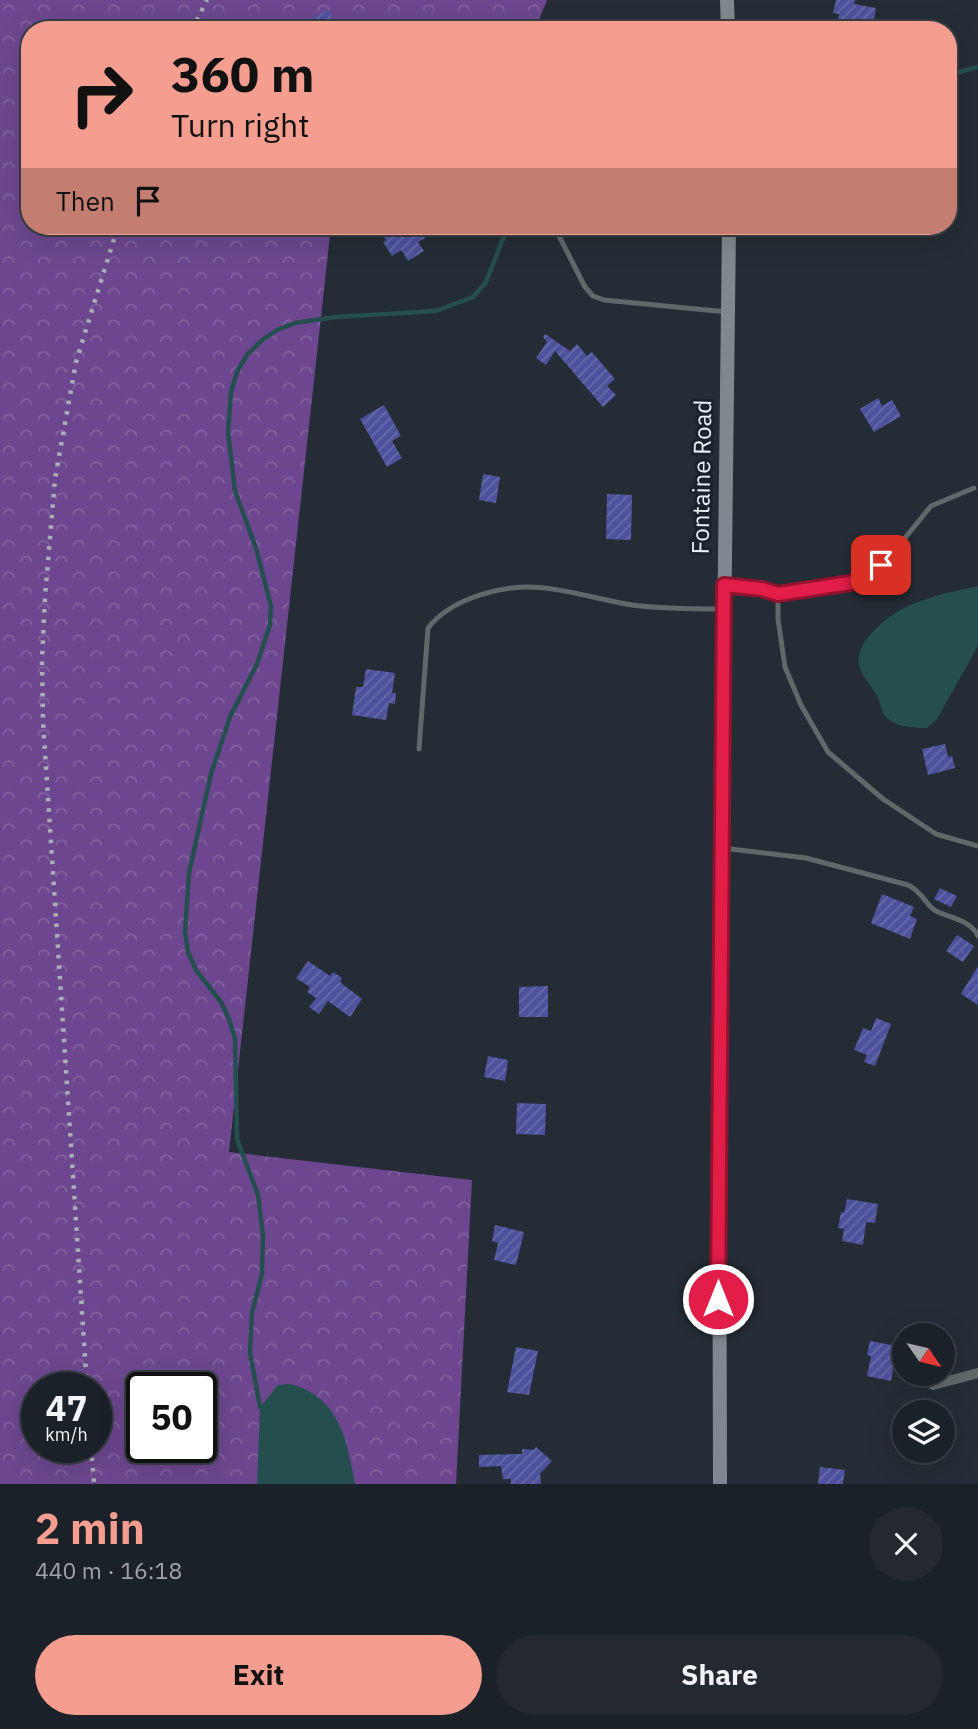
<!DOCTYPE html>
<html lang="en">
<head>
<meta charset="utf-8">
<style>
  :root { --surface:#1b2128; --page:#242930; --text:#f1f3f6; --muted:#a0a3a8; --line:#393e45; --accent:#f59d8e }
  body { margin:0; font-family:"IBM Plex Sans",sans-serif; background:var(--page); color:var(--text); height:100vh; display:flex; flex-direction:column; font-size:26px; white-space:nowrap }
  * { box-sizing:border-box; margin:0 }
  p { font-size:23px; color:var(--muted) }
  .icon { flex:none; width:38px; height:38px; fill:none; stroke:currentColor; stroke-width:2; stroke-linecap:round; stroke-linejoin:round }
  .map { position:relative; height:1484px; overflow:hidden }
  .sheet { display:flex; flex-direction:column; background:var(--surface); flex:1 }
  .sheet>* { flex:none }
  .hud { position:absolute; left:21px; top:21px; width:936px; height:214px; border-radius:28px; box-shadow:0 7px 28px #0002,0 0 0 2px var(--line); background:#f59d8e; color:#111; overflow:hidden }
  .needle { width:46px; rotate:124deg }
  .buttons { position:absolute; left:892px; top:1323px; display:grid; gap:14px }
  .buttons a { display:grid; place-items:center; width:63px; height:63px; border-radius:50%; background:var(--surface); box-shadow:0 7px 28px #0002,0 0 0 2px var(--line); font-size:35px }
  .speed { position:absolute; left:21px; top:1372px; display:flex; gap:14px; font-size:35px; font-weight:700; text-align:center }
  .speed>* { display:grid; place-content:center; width:91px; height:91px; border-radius:50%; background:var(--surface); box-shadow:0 7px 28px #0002,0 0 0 2px var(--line); line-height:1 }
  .speed small { font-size:18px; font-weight:400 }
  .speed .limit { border:4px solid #111; border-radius:10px; background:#fff; color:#111 }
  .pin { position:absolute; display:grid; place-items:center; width:60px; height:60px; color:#fff; margin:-30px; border-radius:14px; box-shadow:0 4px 10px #0006 }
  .me { position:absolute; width:77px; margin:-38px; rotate:0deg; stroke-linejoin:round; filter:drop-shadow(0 0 5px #0008) }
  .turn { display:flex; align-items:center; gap:24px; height:147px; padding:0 35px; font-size:32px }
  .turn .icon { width:91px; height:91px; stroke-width:2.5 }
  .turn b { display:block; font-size:49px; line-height:60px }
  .then { display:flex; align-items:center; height:66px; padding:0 35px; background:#0003; gap:14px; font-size:26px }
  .round { display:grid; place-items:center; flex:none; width:74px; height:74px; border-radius:37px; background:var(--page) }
  .head { display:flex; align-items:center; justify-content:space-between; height:119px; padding:0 35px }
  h1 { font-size:42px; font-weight:700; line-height:52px; color:var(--accent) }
  .button { display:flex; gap:14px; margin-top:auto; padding:14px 35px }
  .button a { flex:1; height:80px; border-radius:42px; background:var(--accent); color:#111; font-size:28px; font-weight:700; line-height:80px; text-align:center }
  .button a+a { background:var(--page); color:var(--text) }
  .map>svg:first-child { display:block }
  .forest { fill:url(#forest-crowns); fill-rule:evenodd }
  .water { fill:#254f4e }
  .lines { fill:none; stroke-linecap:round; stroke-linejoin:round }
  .stream { stroke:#254f4e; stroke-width:4.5 }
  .building { fill:url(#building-hatch) }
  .service { stroke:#61686a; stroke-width:5 }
  .minor { stroke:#61686a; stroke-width:10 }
  .secondary { stroke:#7f898d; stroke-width:14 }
  .rail { stroke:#a8afb6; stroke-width:4.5; stroke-dasharray:3.5 7; stroke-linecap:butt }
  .route-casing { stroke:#92132f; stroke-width:18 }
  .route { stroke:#e11d48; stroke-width:12 }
  .labels { text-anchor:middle; stroke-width:6; stroke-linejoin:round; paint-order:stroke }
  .street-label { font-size:24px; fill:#e8eef4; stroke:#1a232b }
</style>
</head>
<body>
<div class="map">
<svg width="978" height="1484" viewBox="0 0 978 1484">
  <defs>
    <pattern id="forest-crowns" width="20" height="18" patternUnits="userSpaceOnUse" patternTransform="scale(1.75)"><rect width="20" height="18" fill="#6c478f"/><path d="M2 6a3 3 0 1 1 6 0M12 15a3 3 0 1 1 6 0" fill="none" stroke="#81629f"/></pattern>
    <pattern id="building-hatch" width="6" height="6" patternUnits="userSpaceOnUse" patternTransform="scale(1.75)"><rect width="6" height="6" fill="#4d529c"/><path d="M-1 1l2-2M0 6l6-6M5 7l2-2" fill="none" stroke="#676baa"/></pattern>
  </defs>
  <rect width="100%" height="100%" fill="#242c35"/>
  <!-- forest -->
  <path class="forest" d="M0,0H547L535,30H30V226H331L229,1152L472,1180L456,1484H0ZM37,1388H96V1447H37ZM142,1388H201V1447H142Z"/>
  <!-- water -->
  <path class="water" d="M978,586V646L937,719L927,728C913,728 891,727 883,713C881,708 880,703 878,698C873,687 862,677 859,665C857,655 862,644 869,636C899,601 935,596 978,586Z
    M291,1384C340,1398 347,1440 355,1484H257L260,1407L278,1385Z"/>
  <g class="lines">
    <!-- stream -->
    <path class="stream" d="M948,75L978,67
      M260,1407L250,1353L252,1313L262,1274L263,1235L258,1195L237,1139L235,1039L229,1019L221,1002L196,970L188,952L185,932L189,873L211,774L230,717L257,664L270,625L271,606L256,548L235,491L228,432L231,392L237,372L247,355L261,341L277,330L295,323L336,317L436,311L473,297L486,282L508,226"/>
  </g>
  <!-- building -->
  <path class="building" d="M836,0H855L854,4L876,8L872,30H836L839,14L833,13Z
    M329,10L338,30H310L306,21Z
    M377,226H417L425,238L418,242L424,251L408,261L401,250L392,256L383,242L386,240Z
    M545,334L570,351L577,344L587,356L592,352L615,379L607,386L616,395L603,407L555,351L546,365L536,358L547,342L543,337Z
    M878,398L882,406L892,400L901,416L874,432L860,409Z
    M384,405L401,436L392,441L402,458L387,467L360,419Z
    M483,474L500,477L496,503L479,500Z
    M607,494L632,495L631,540L606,539Z
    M366,669L395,673L392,693H396L395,704L389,703L386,720L352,715L356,687H363Z
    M945,744L948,757L952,756L955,768L928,775L922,749Z
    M940,888L957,896L951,907L934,899Z
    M882,894L914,907L910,916L917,919L910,939L871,923Z
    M957,935L974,946L963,962L946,951Z
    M308,961L330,976L333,972L342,978L340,982L362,999L350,1017L328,1001L319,1014L309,1007L316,998L307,992L310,987L296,978Z
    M978,966V1005L961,994Z
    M548,986V1017H519V987Z
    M876,1018L891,1024L875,1066L864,1062L867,1055L854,1050L863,1028L871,1031Z
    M488,1056L508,1060L505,1081L484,1077Z
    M517,1103L546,1104L545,1135L516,1134Z
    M847,1199L878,1204L875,1223L866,1222L863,1245L842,1241L844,1229L838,1228L841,1212L844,1213Z
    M495,1225L524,1232L516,1265L494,1260L498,1243L492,1241Z
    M870,1341L897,1346L891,1381L867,1376L871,1356L867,1355Z
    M516,1347L538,1351L529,1395L507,1392Z
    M536,1447L552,1461L540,1474L541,1484H511V1479H503L501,1466L479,1467V1455L522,1454V1449L534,1450Z
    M820,1467L845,1470L843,1484H818Z"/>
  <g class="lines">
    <!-- service -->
    <path class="service" d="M554,226L585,287L593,296L604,300L727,312
      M726,585L763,589L778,594V619L785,667L801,705L828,752L883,799L936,834L978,846
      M778,594L850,583L870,576L892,554L931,506L974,488
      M419,749L428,628C449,601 492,588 525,587C555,586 601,600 632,605C662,609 693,609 724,609
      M722,848L806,858L908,885C924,893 925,905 936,911C950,918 971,920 978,936"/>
    <!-- minor -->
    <path class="minor" d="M933,1385L978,1373"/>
    <!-- secondary -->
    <path class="secondary" d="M727,0L728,30
      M720,1484L719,1056L729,226"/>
    <!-- rail -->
    <path class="rail" d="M192,30L207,0
      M87,1388L43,722L42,659L45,597L55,479L76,362L118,226
      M91,1447L94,1484"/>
  </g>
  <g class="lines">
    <defs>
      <path id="route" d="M718,1299L724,585L762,589L778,594L850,583L870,576L881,565"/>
    </defs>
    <!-- route casing -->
    <use href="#route" class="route-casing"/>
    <!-- route -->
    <use href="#route" class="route"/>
  </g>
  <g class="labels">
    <!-- street labels -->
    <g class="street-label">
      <text transform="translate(702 477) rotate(-89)" y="8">Fontaine Road</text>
    </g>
  </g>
</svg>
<div class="buttons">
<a><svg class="needle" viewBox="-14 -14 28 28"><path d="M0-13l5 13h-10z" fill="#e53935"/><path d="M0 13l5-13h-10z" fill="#a0a3a8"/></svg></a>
<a><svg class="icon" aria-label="layers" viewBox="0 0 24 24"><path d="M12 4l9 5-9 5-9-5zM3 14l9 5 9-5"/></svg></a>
</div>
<div class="speed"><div>47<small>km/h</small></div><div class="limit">50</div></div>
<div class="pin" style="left:881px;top:565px;background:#d93025"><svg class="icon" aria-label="arrive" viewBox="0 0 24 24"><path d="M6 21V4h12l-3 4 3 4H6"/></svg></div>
<svg class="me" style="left:718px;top:1299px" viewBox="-20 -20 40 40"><circle r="17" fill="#e11d48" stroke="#fff" stroke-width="3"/><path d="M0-11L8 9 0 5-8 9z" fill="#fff"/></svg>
<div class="hud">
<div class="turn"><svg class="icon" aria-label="right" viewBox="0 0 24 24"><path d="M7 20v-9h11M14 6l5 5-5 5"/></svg><div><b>360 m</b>Turn right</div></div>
<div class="then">Then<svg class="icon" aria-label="arrive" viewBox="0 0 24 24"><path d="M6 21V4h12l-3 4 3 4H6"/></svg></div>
</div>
</div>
<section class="sheet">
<div class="head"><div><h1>2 min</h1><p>440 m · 16:18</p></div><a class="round"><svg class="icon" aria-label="close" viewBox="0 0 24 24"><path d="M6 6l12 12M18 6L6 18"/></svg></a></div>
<div class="button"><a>Exit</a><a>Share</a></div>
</section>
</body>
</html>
